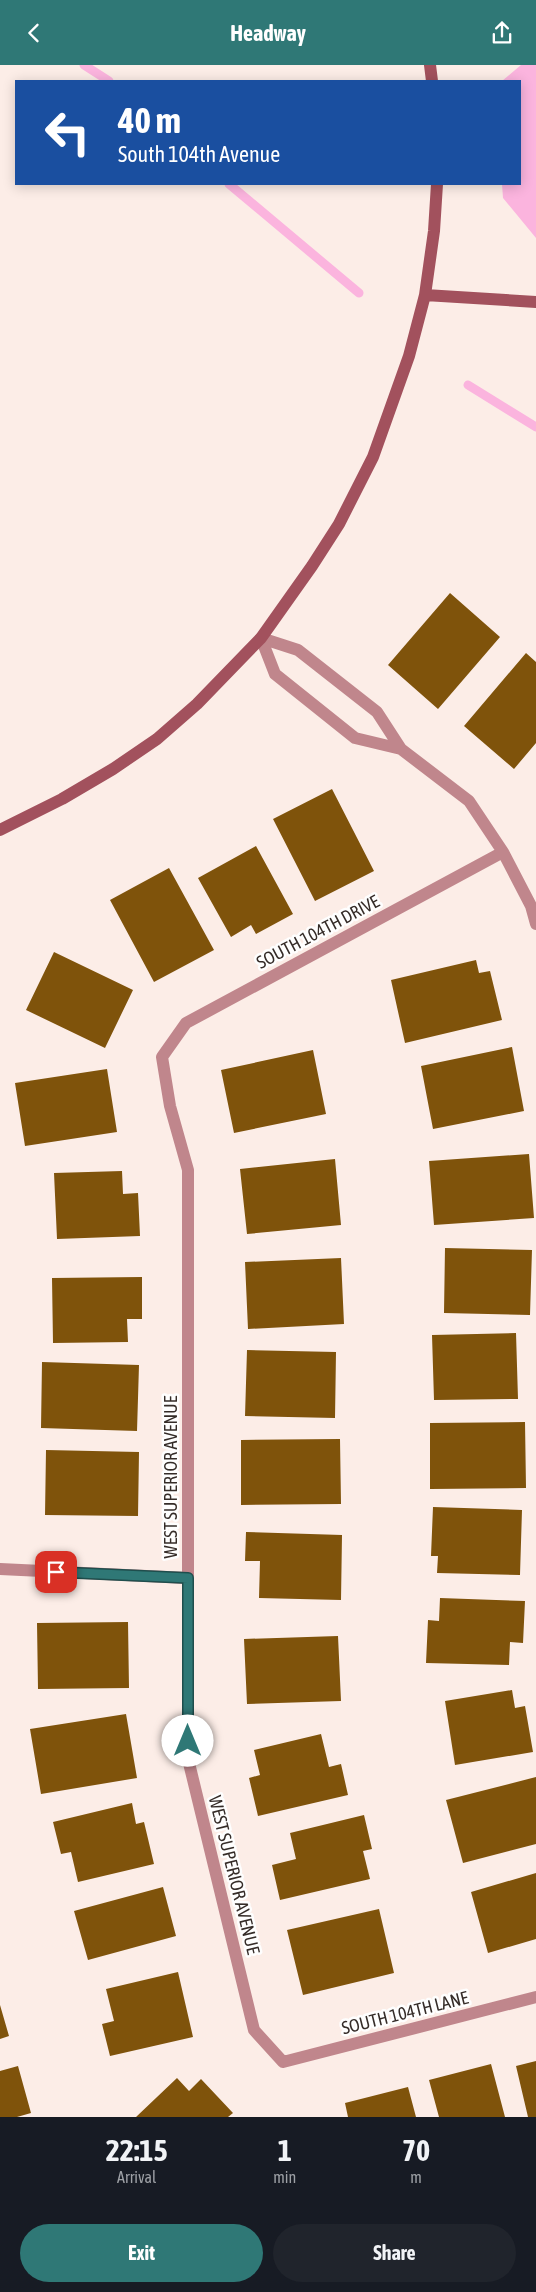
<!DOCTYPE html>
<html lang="en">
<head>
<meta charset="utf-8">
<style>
  :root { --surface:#171b24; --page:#20242c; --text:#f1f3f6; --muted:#9ea1a6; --accent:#2f7876 }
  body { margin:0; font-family:"Asap Condensed",sans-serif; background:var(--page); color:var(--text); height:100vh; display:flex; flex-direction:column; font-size:19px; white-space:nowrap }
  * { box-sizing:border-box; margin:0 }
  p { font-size:16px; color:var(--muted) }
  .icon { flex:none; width:28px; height:28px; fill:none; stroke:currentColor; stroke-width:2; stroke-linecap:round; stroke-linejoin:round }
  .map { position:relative; height:2052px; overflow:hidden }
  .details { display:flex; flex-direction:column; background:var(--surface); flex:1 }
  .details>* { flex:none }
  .hud { position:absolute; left:15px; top:15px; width:506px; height:105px; border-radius:0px; box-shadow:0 2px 12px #0003; background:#1a4fa0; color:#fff; overflow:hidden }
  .pin { position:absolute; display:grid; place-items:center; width:42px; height:42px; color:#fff; margin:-21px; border-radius:10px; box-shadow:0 2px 8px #0006 }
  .me { position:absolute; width:55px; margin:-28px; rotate:0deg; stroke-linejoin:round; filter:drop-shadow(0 0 4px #0008) }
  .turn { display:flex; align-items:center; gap:18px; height:105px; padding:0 20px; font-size:22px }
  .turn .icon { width:65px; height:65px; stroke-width:2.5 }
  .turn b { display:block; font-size:35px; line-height:42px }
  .eta { display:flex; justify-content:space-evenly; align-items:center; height:85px; text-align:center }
  .eta b { font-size:30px; font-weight:700; line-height:35px }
  .action { display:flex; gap:10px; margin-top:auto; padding:10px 20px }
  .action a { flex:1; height:58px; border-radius:30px; background:var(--accent); color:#fff; font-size:20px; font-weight:700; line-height:58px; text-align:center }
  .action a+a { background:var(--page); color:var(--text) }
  header { display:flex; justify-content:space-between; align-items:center; height:65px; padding:0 20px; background:var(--accent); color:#fff; font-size:22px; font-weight:700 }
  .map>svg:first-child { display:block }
  .water { fill:#fbb4de }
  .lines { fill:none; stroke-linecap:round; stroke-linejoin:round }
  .stream { stroke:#fbb4de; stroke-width:9 }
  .building { fill:#7f530b }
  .street { stroke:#c0868c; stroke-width:12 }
  .secondary { stroke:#a2515d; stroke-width:12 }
  .route-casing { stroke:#1f4e4d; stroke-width:12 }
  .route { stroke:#2f7876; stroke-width:9 }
  .labels { text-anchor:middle; stroke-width:5; stroke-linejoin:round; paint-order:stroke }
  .street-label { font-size:18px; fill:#352c28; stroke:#fefefe }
</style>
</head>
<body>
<header><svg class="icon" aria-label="back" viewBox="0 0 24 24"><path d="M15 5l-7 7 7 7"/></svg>Headway<svg class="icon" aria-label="share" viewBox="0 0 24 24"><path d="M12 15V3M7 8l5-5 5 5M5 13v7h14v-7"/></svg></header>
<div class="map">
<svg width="536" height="2052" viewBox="0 0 536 2052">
  <rect width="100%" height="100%" fill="#fcede7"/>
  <!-- water -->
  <path class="water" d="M521,0H536V173L503,133L502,119H520V16H502Z"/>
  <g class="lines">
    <!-- stream -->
    <path class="stream" d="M84,0L109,16
      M229,119L359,228
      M468,320L536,362"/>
  </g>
  <!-- building -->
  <path class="building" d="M450,528L500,572L438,644L388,600Z
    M526,588L536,597V678L514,704L464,661Z
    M332,724L374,806L315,836L273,754Z
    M256,781L293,849L256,869L251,860L231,872L198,813Z
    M169,803L214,885L154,917L110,835Z
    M54,887L133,925L105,983L26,945Z
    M476,895L479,908L490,906L502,955L405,978L391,915Z
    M512,982L524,1046L433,1064L421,1001Z
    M313,985L326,1049L234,1068L221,1005Z
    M107,1004L117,1067L25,1081L15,1018Z
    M529,1089L534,1153L434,1160L429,1096Z
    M335,1094L341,1160L247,1169L240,1104Z
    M122,1106L123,1129L138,1128L140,1171L57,1174L54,1108Z
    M445,1183L532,1185L530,1250L444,1248Z
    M341,1193L344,1259L248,1264L245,1197Z
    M142,1212V1254H127L128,1277L53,1278L52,1213Z
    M516,1268L518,1334L434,1335L432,1270Z
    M247,1285L336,1287L335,1353L245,1351Z
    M42,1297L139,1300L137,1366L41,1363Z
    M525,1357L526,1423L430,1424V1358Z
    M340,1374L341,1439L241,1440V1375Z
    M46,1385L139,1387L138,1451L45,1450Z
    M433,1442L522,1445L520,1510L437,1508L438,1491H431Z
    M246,1467L342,1470L341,1535L259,1533L260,1496H245Z
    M440,1533L525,1536L523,1578L510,1577L509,1600L426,1598L428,1555L439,1556Z
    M128,1557L129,1623L38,1624L37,1558Z
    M338,1571L341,1636L247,1639L244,1574Z
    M512,1625L515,1643L525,1641L533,1687L455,1700L445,1636Z
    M126,1649L137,1713L41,1729L30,1664Z
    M321,1669L329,1702L341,1699L348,1730L258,1751L249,1713L260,1710L254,1685Z
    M536,1712V1779L463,1798L446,1735Z
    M132,1738L136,1759L144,1757L154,1799L78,1817L71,1787L61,1789L53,1757Z
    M364,1750L372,1784L363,1786L370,1814L280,1835L272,1800L296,1794L290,1768Z
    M536,1808V1874L488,1888L471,1827Z
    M163,1822L176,1871L88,1895L74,1846Z
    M379,1844L394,1908L303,1930L287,1865Z
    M178,1907L193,1972L110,1991L102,1959L114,1956L106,1924Z
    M0,1940L9,1971L0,1974Z
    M536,1996V2052H528L516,2001Z
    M491,1999L505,2052H439L429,2015Z
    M18,2001L31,2048L17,2052H0V2006Z
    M177,2013L189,2026L201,2014L233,2048L228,2052H136Z
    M408,2022L416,2052H348L345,2038Z"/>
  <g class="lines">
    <!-- street -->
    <path class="street" d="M261,573L298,585L377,647L401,684L469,736L503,787L531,841L536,859
      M261,573L275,609L355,673L401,684
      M503,787L186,958L162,992L170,1041L188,1105V1694L254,1965L283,1997L536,1932
      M0,1504L188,1513"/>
    <!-- secondary -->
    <path class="secondary" d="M430,0L432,16
      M425,230L536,237
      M0,765L62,734L113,704L157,674L197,639L261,573L312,501L339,459L373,392L409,291L425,230L434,166L437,119"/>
  </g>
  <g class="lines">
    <defs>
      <path id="route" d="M56,1507L188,1513V1676"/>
    </defs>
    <!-- route casing -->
    <use href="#route" class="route-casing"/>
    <!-- route -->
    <use href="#route" class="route"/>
  </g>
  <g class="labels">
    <!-- street labels -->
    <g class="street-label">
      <text transform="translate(318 867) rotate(-28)" y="6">SOUTH 104TH DRIVE</text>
      <text transform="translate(171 1412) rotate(-90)" y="6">WEST SUPERIOR AVENUE</text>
      <text transform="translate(234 1810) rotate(76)" y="6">WEST SUPERIOR AVENUE</text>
      <text transform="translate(405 1948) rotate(-14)" y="6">SOUTH 104TH LANE</text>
    </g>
  </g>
</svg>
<div class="pin" style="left:56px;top:1507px;background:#d93025"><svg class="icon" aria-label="arrive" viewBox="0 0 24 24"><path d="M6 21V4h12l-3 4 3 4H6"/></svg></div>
<svg class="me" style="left:188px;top:1676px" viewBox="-20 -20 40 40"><circle r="19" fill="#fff"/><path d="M0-13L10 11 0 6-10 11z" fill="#2f7876"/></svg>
<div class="hud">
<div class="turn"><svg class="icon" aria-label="left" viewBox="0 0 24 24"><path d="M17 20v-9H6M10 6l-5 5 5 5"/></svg><div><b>40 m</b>South 104th Avenue</div></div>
</div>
</div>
<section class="details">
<div class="eta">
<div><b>22:15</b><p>Arrival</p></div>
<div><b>1</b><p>min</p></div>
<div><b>70</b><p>m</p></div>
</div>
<div class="action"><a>Exit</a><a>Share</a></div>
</section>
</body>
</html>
